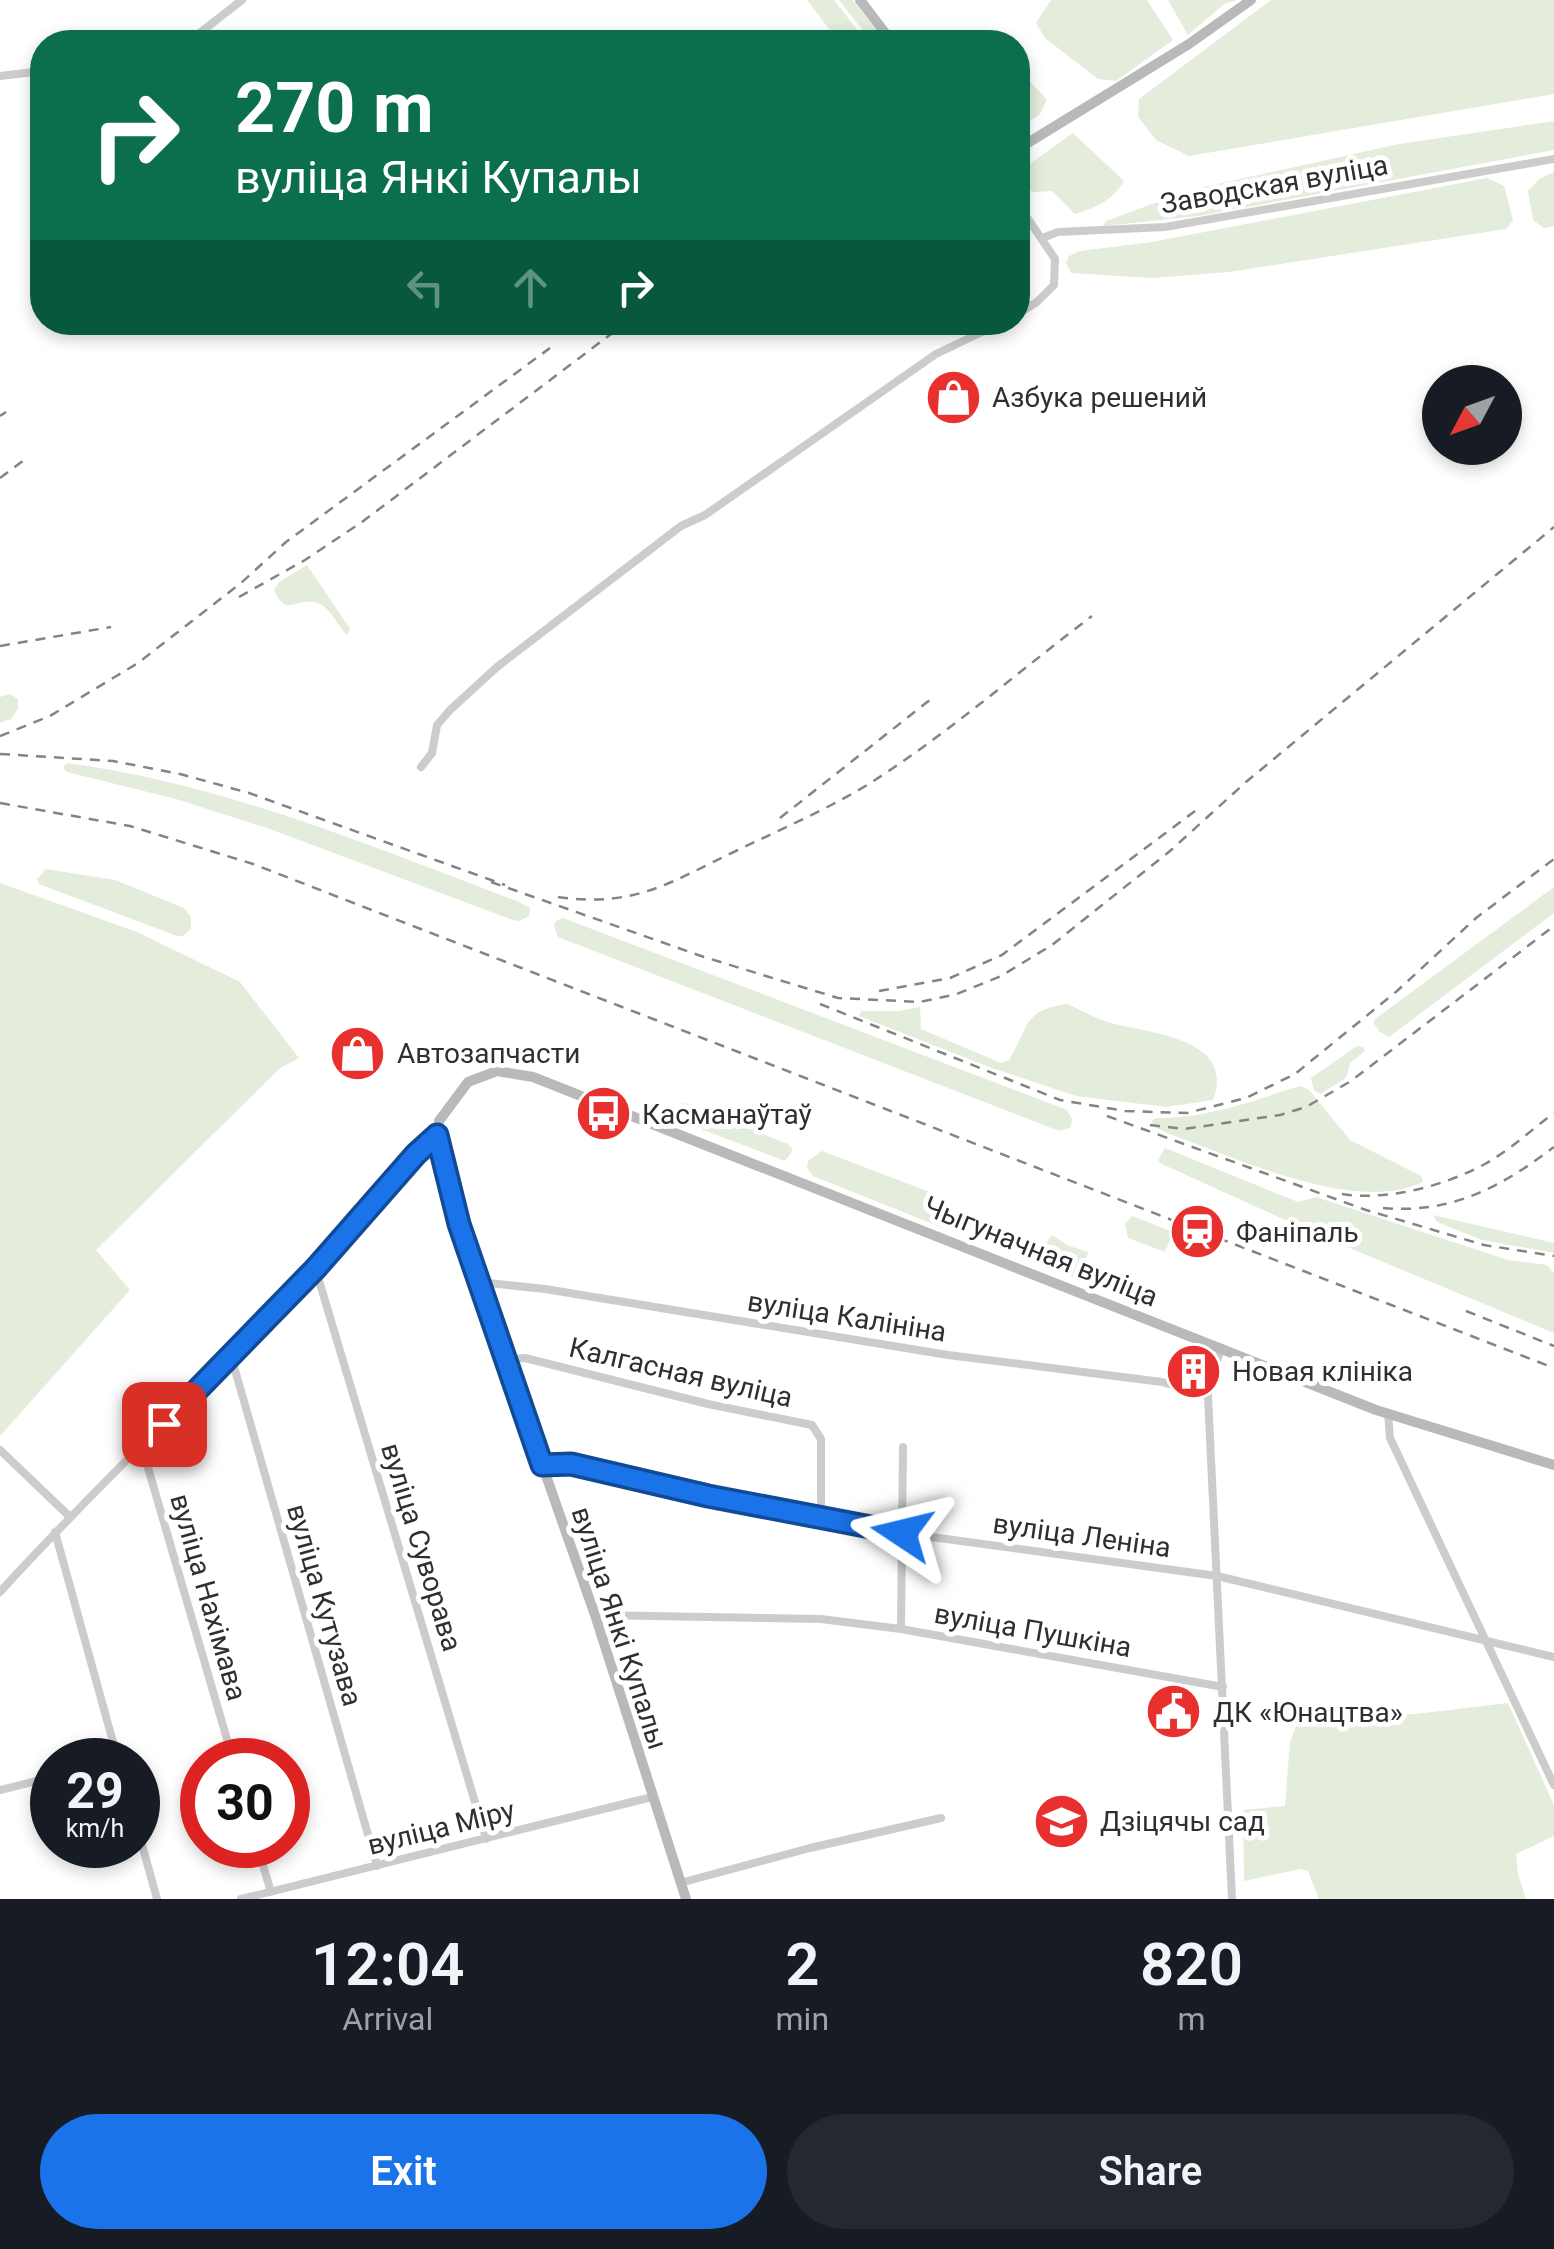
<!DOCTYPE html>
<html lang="en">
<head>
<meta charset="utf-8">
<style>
  :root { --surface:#171b24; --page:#242831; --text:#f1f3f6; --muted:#9ea1a6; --accent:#1a73e8 }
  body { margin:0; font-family:Roboto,sans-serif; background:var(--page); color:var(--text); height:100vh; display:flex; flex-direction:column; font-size:38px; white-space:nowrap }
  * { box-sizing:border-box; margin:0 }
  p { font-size:32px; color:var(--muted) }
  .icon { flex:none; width:55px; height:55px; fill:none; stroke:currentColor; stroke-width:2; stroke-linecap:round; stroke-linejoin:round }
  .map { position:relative; height:1899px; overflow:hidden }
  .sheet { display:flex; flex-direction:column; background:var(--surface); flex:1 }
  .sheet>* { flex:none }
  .banner { position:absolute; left:30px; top:30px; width:1000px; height:305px; border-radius:40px; box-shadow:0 5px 15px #0003; background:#0b6e4f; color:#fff; overflow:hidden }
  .needle { width:65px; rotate:229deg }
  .tools { position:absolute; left:1422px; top:365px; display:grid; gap:20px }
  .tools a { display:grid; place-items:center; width:100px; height:100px; border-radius:50%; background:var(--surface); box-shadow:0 5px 15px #0003; font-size:50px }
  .speed { position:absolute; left:30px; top:1738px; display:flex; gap:20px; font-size:50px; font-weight:700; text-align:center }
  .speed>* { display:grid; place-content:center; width:130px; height:130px; border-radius:50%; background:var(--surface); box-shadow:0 5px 15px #0003; line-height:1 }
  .speed small { font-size:25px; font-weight:400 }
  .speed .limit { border:15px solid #d22; background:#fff; color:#111 }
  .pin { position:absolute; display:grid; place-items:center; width:85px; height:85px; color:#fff; margin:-42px; border-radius:20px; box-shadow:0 5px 15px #0006 }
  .me { position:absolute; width:110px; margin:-55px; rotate:280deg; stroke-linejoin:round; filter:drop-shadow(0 0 8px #0008) }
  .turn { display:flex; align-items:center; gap:35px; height:210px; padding:0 40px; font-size:45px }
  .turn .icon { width:130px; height:130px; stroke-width:2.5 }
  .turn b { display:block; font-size:70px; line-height:85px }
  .lanes { display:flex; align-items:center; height:95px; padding:0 40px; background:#0003; justify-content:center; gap:50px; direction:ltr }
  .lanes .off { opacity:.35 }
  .eta { display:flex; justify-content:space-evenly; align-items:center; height:170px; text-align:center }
  .eta b { font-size:60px; font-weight:600; line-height:70px }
  .action { display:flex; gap:20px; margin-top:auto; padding:20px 40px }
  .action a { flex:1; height:115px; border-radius:60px; background:var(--accent); color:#fff; font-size:40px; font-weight:600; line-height:115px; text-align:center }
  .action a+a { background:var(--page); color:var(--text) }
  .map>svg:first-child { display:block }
  .green { fill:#e4ecdc }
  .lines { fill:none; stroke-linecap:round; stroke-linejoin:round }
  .street { stroke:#ccc; stroke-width:8 }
  .secondary { stroke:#b9b9b9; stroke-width:10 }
  .rail { stroke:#848484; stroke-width:2.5; stroke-dasharray:10 8; stroke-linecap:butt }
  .route-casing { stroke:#114b97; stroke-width:25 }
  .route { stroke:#1a73e8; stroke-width:18 }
  .labels { text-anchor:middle; stroke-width:10; stroke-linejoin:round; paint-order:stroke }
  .street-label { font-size:28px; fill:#2f2f2f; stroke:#fff }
  .poi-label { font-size:28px; fill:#2f2f2f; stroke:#fff; text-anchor:start }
</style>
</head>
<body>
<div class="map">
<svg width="1554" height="1899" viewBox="0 0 1554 1899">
  <rect width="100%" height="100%" fill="#fff"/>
  <!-- green -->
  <path class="green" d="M807,0H834L867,42H854L847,30L840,34L846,42H839Z
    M839,0H853L885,42H872Z
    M1051,0H1147L1173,40L1116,81L1098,79L1045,38L1036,23Z
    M1168,0H1238L1224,4L1188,35Z
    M1271,0H1554V94L1189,156L1156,140L1138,117L1139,99Z
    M1018,68L1047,100L1040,114L1020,128L1018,127Z
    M1554,121V150L1199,216L1103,226L1106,221L1190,190L1399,144Z
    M1073,133L1124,181C1112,201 1097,207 1075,214L1052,191L1032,192L1023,181L1031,163Z
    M1554,172V226L1544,228L1533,220L1528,191L1539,179Z
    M1487,178L1504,186L1513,220L1506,229L1229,272L1152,278L1071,273L1066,263L1069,256L1080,251L1152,242Z
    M307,565L350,629L347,635C338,627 331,608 318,603C298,596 286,619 274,590L279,582Z
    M10,694L18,699V709L11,719L0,723V697Z
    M67,763C225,784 371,846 519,902L530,908L529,916L519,921L513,920L267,828L176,799L67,772L63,768Z
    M46,869L115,880L184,908L191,917V929L183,936H177L39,884L37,879Z
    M0,883L137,932L240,982L299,1058L280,1068L96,1250L130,1290L0,1436Z
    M1554,887V913L1389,1037L1380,1032L1374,1024L1375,1019Z
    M563,918L1067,1110L1072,1119L1071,1127L1059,1131L558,937L554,926L556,921Z
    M1067,1004C1081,1010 1096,1019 1111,1023C1148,1033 1237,1038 1213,1100L1166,1107L1076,1096L989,1067L859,1016L861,1011H899L920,1007L921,1029L1001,1063L1009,1060C1029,1028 1022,1010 1067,1004Z
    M1357,1046L1363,1047L1365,1051L1350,1063L1346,1078L1320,1094L1314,1090L1311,1078Z
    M1300,1086L1309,1090L1350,1140L1421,1176L1423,1182C1355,1215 1235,1157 1169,1134L1153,1126L1152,1121L1156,1118C1210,1118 1251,1101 1300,1086Z
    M685,1103L788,1144L793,1150L785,1161L677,1120L676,1108Z
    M1165,1148L1298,1202L1316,1197L1508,1260L1547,1265L1554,1273V1333L1316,1234L1162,1164L1158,1160Z
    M822,1151L935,1194L947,1206L951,1222L943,1228L813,1176L807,1168L808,1161Z
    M1433,1215L1554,1243V1253L1482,1240L1437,1222Z
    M1132,1216L1173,1232L1165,1252L1128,1238L1125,1224Z
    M1052,1235L1069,1246L1089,1252L1075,1278C1058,1268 1041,1265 1025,1254L1030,1241L1046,1243Z
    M1508,1703L1554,1805V1836L1516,1854L1518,1874L1526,1899H1319L1308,1871L1301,1869L1244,1881L1243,1810L1285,1806L1290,1742L1298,1721L1331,1715L1415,1714Z"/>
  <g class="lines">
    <!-- street -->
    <path class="street" d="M188,42L242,0
      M0,76L42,71
      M1018,204L1055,259L1054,285L1037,302L1018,314
      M1042,238L1058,232L1165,227L1554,159
      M421,767L432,753L437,725L450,710L497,667L681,526L705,515L936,354L1003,322
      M315,1267L486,1839
      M478,1282L545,1289L948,1355L1162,1382L1208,1396
      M1222,1348L1209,1380L1208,1396L1232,1899
      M231,1356L377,1866
      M504,1360L525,1358L708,1404L812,1425L821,1439V1518
      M1388,1413L1390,1438L1554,1785
      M142,1447L233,1760
      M0,1450L70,1517
      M542,1465L571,1463L708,1496L902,1533L1217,1576L1554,1657
      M55,1532L118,1760
      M0,1592C87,1496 182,1407 272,1314C328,1255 377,1189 437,1135
      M595,1615L821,1619L901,1629L1223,1687
      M901,1629L903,1447
      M0,1790L52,1777
      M138,1830L157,1899
      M257,1845L271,1892
      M680,1883L810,1848L941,1818
      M241,1899L652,1797"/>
    <!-- secondary -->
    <path class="secondary" d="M860,0L892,42
      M1018,149L1189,44L1251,0
      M686,1899L595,1615L478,1282L439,1143V1121L468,1082L497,1071L533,1077L1376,1410L1554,1465"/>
    <!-- rail -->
    <path class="rail" d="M0,416L6,412
      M0,478L24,460
      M239,597L305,560L362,522L627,322
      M0,646L111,627
      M0,736L50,716L138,663L241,583L286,542L550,348
      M0,754L113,761L180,774L249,793L505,885
      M0,803L130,826L253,864L1554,1368
      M780,818L931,699
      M491,882L704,957L838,998L920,1002L957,994L1001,976L1052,945L1170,851L1246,782L1554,527
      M558,897C637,908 672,881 738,850C781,829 826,810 867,785C944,737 1019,671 1092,616
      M879,991L950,978L1002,955L1199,808
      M820,1004L1060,1100L1125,1111L1187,1113L1246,1098L1295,1074L1397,991L1476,918L1554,859
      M1107,1116L1366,1210L1484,1245L1554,1256
      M1150,1125L1184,1129L1280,1115L1306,1107L1351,1081L1554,926
      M1342,1194C1388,1201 1444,1186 1485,1164C1510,1150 1531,1130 1554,1113
      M1383,1208C1452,1214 1501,1187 1554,1147
      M1466,1311L1554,1346"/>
  </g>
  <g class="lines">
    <defs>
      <path id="route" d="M164,1424L316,1268L416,1154L437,1135L459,1224L542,1465L571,1464L708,1496L902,1533"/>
    </defs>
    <!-- route casing -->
    <use href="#route" class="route-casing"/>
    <!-- route -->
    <use href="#route" class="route"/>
  </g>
  <!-- icons -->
  <defs>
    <symbol id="shop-disc" viewBox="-11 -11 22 22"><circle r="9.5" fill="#e8312f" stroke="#fff"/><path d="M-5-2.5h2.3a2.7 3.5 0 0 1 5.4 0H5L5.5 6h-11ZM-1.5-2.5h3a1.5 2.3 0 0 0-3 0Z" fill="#fff"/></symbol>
    <symbol id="bus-disc" viewBox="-11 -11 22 22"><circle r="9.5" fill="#e8312f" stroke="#fff"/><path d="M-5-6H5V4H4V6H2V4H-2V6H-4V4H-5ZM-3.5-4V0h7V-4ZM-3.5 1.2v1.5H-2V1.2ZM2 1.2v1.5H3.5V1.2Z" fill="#fff"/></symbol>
    <symbol id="station-disc" viewBox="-11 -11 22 22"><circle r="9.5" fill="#e8312f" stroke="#fff"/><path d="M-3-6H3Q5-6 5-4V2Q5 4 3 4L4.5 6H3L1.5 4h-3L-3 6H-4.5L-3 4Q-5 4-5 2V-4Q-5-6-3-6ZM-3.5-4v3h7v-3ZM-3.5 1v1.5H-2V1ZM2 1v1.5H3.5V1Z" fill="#fff"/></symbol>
    <symbol id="building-disc" viewBox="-11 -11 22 22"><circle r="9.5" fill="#e8312f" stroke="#fff"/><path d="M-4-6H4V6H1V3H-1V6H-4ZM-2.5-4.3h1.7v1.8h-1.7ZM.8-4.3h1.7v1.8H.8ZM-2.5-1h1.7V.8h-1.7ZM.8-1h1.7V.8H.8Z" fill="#fff"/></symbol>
    <symbol id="civic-disc" viewBox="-11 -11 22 22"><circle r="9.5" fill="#e8312f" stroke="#fff"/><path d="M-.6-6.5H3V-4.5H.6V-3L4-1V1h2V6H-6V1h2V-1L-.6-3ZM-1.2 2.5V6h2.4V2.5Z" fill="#fff"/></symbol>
    <symbol id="school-disc" viewBox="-11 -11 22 22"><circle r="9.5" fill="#e8312f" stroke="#fff"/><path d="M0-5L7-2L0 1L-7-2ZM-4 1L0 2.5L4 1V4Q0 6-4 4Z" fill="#fff"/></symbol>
  </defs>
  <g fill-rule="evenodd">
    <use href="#shop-disc" x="922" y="366" width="63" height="63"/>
    <use href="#shop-disc" x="326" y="1022" width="63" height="63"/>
    <use href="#bus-disc" x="572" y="1082" width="63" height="63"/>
    <use href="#station-disc" x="1166" y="1200" width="63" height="63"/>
    <use href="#building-disc" x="1162" y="1340" width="63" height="63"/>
    <use href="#civic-disc" x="1142" y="1680" width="63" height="63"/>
    <use href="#school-disc" x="1030" y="1790" width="63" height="63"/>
  </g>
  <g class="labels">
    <!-- street labels -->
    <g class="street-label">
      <text transform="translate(1274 184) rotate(-10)" y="10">Заводская вуліца</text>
      <text transform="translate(1041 1251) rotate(22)" y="10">Чыгуначная вуліца</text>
      <text transform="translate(847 1316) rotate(9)" y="10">вуліца Калініна</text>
      <text transform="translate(681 1372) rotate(13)" y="10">Калгасная вуліца</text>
      <text transform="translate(1082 1535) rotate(8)" y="10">вуліца Леніна</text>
      <text transform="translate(422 1547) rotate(73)" y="10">вуліца Суворава</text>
      <text transform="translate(209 1597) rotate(74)" y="10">вуліца Нахімава</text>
      <text transform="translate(325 1605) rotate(74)" y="10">вуліца Кутузава</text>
      <text transform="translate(620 1628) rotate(72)" y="10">вуліца Янкі Купалы</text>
      <text transform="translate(1033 1630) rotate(10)" y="10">вуліца Пушкіна</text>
      <text transform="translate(441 1827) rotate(-14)" y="10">вуліца Міру</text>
    </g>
    <!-- poi labels -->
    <g class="poi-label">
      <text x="992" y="407">Азбука решений</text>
      <text x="397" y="1063">Автозапчасти</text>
      <text x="642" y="1124">Касманаўтаў</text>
      <text x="1236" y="1242">Фаніпаль</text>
      <text x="1232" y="1381">Новая клініка</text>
      <text x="1213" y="1722">ДК «Юнацтва»</text>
      <text x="1100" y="1831">Дзіцячы сад</text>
    </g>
  </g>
</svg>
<div class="tools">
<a><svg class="needle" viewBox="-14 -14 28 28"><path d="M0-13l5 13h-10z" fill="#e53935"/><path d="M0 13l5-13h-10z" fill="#9ea1a6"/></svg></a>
</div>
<div class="speed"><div>29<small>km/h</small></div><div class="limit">30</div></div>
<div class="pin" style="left:164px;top:1424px;background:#d93025"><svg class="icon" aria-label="arrive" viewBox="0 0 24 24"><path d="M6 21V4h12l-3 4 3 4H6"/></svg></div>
<svg class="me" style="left:902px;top:1533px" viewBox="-20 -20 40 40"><path d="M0-17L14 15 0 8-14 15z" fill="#1a73e8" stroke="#fff" stroke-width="4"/></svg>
<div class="banner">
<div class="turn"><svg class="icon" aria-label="right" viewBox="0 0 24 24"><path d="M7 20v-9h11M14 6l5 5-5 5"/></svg><div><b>270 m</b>вуліца Янкі Купалы</div></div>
<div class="lanes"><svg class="icon off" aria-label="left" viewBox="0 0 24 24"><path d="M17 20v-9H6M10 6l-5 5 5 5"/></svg><svg class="icon off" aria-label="ahead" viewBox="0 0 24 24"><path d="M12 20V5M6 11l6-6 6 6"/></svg><svg class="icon" aria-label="right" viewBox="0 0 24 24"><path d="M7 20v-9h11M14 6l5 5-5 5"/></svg></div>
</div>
</div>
<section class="sheet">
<div class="eta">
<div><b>12:04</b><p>Arrival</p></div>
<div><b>2</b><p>min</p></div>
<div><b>820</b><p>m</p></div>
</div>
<div class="action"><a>Exit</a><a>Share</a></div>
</section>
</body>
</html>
